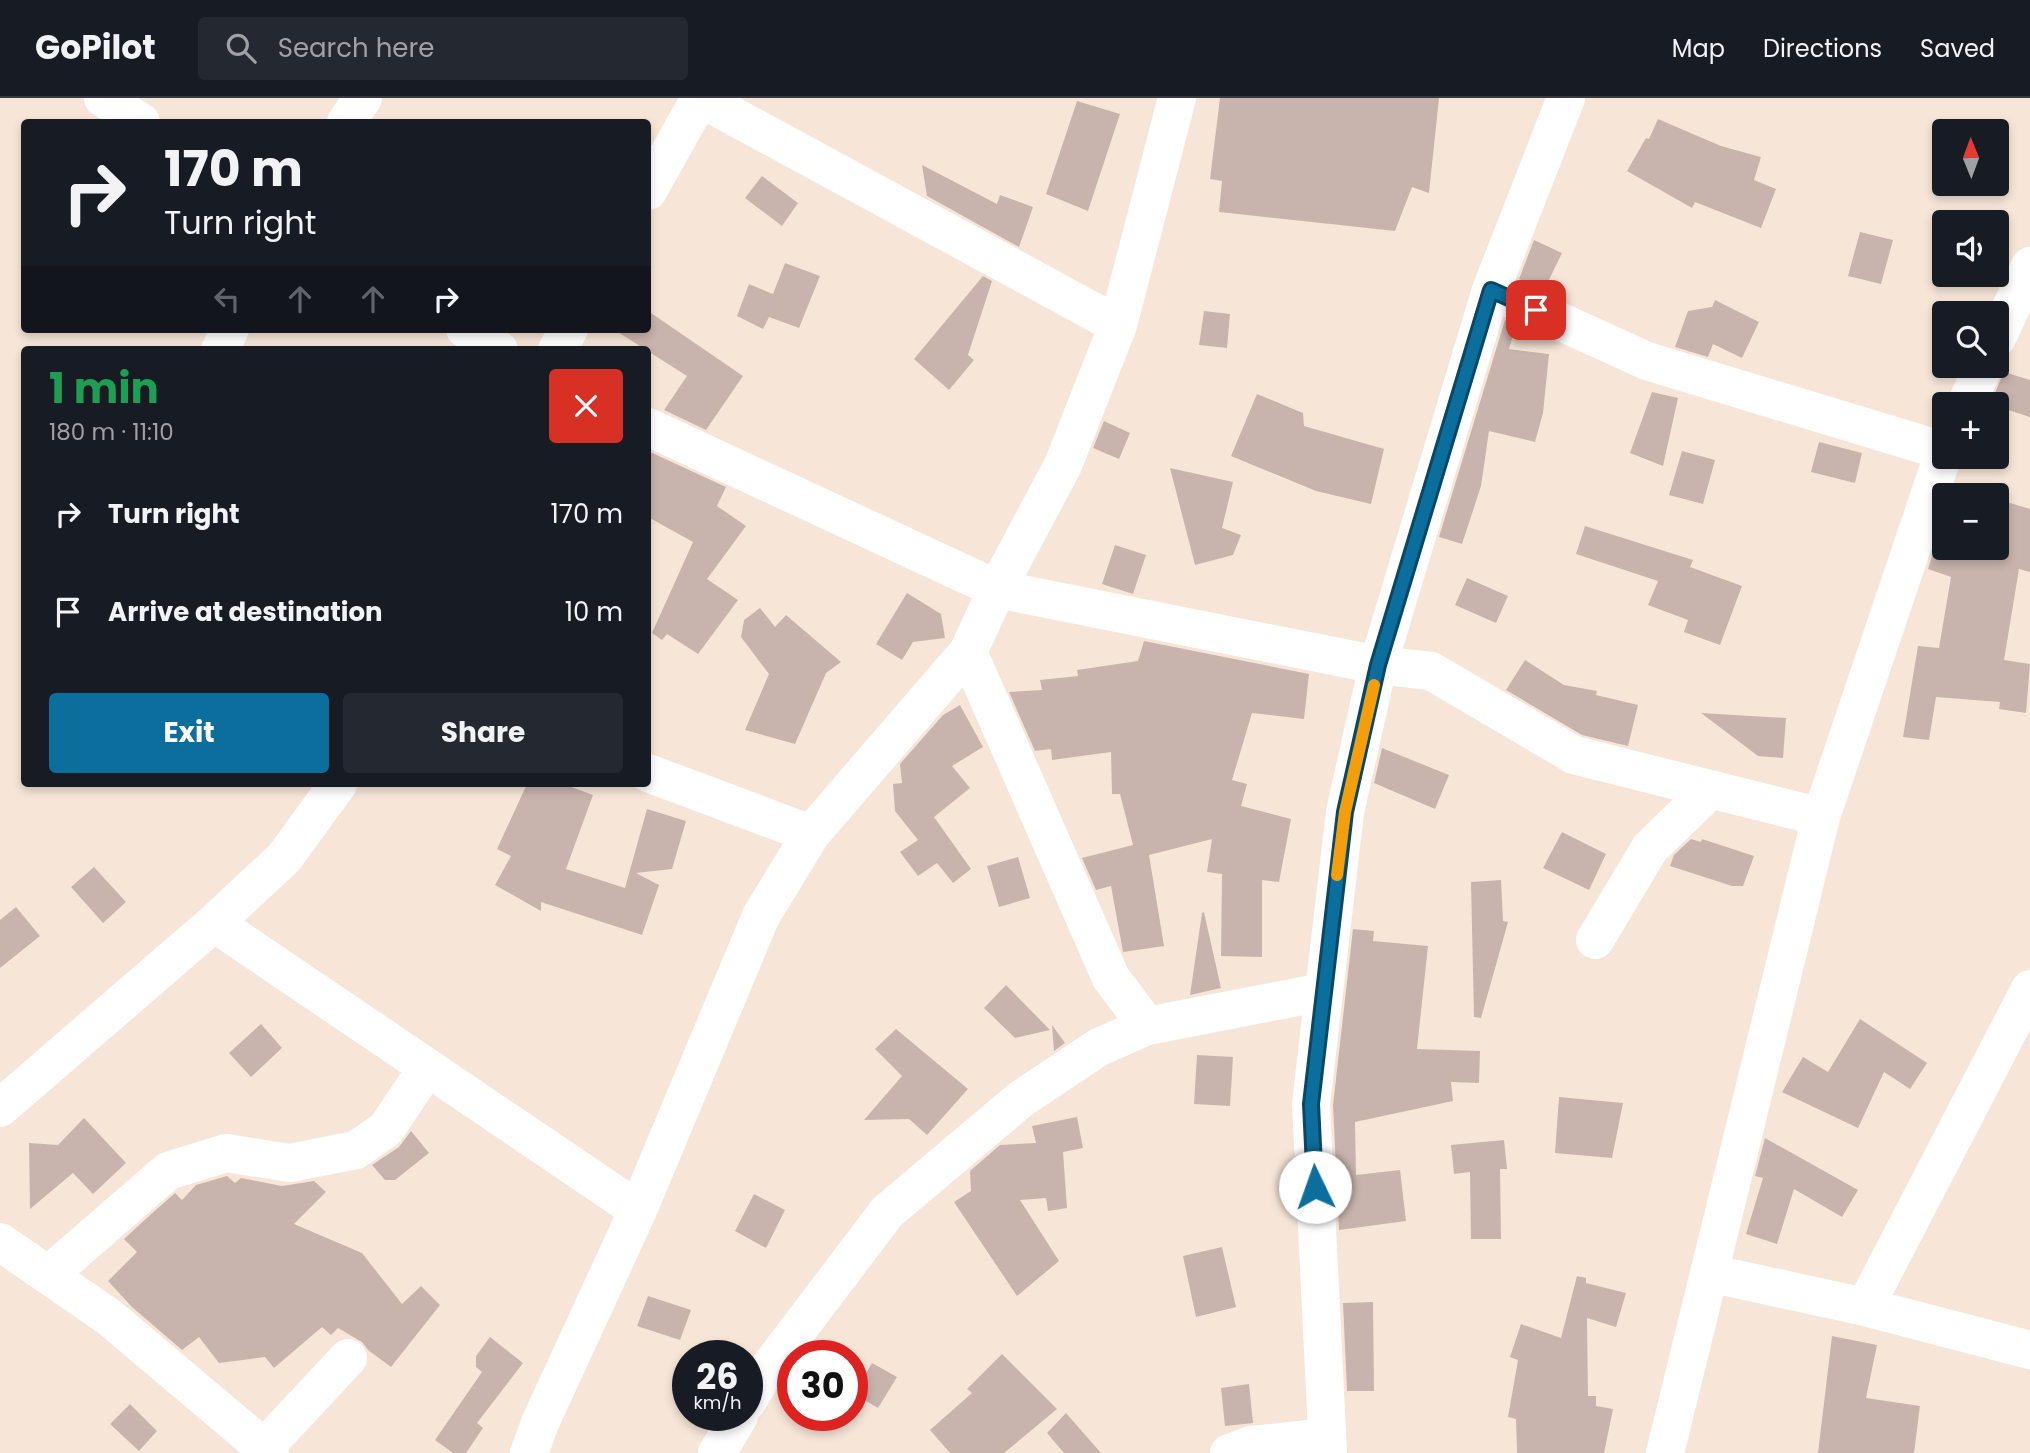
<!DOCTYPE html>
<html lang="en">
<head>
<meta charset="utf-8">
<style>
  :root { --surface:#171b24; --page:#242831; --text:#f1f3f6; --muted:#9ea1a6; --line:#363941; --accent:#0c6e9c }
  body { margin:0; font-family:Poppins,sans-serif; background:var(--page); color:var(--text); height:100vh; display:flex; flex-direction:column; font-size:26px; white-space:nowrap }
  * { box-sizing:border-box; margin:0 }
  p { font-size:23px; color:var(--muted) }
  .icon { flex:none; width:38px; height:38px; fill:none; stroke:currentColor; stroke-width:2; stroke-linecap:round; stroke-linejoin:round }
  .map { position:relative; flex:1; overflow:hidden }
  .details { position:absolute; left:21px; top:248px; width:630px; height:441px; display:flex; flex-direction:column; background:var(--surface); border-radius:7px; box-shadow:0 4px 10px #0003 }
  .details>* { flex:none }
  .guide { position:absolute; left:21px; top:21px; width:630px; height:214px; border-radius:7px; box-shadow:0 4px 10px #0003; background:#171b24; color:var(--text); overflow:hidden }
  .needle { width:46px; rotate:359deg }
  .buttons { position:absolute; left:1932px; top:21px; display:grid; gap:14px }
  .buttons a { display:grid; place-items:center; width:77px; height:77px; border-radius:7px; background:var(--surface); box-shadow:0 4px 10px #0003; font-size:35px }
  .speed { position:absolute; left:672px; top:1242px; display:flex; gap:14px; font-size:35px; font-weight:700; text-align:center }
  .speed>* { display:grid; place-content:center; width:91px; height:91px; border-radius:50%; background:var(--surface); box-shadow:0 4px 10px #0003; line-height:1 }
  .speed small { font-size:18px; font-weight:400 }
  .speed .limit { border:10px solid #d22; background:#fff; color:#111 }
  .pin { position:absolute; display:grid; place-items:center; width:60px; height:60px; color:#fff; margin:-30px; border-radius:14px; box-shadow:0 4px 10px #0006 }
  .me { position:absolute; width:77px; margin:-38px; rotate:357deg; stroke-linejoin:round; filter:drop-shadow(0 0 5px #0008) }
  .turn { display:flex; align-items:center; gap:24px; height:147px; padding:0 28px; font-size:32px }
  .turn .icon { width:91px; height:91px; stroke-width:2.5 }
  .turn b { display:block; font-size:49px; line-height:60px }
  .lanes { display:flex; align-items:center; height:66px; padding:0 28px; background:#0003; justify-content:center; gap:35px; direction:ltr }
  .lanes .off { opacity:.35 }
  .round { display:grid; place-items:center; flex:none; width:74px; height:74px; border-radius:7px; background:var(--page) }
  .overview { display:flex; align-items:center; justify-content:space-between; height:119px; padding:0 28px }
  h1 { font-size:42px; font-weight:700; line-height:52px; color:#1e9e55 }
  .action { display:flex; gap:14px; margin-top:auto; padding:14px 28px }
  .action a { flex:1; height:80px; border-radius:7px; background:var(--accent); color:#fff; font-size:28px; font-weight:700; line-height:80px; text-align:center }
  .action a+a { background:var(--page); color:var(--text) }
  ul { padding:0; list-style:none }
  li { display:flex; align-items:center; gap:21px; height:98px; padding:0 28px }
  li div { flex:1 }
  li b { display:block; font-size:26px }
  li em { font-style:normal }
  header { display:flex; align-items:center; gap:42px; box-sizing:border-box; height:98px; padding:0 35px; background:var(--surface); border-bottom:2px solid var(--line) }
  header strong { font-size:33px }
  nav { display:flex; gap:38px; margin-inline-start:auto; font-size:24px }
  .search { width:490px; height:63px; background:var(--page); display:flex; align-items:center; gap:18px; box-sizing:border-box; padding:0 24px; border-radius:7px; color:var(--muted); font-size:26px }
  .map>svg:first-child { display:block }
  .building { fill:#c9b4ad }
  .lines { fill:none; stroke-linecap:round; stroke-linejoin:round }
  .minor { stroke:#fff; stroke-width:38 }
  .route-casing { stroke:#084865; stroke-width:18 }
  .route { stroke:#0c6e9c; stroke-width:12 }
  .slow { stroke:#f59e0b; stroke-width:12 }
</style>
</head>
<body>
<header>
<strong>GoPilot</strong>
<div class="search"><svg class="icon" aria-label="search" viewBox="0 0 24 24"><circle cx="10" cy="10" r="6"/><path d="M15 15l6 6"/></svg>Search here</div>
<nav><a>Map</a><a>Directions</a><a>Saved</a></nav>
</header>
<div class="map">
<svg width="2030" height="1355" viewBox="0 0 2030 1355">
  <rect width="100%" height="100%" fill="#f7e6d8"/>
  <!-- building -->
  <path class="building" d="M1220,0H1439L1429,95L1412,89L1395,133L1219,114L1222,83L1210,81Z
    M1077,3L1120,16L1088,113L1046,96Z
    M1658,21L1721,48L1761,59L1754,82L1776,91L1761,130L1695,104L1692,110L1627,73L1646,40L1649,41Z
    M922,67L997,106L1000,97L1033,109L1019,149L927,98Z
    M762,78L798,105L782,128L745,100Z
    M1860,134L1893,142L1881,186L1848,178Z
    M1534,142L1562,155L1544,192L1519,181Z
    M785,165L820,178L799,230L769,219L763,231L737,218L749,186L773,196Z
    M983,178L992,183L968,257L974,262L949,292L914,261Z
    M1715,202L1759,224L1742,260L1713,246L1708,259L1675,249L1688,213L1712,209Z
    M648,213L743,278L706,332L664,312L687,278L613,231H648Z
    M1204,213L1230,216L1227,250L1199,247Z
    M1505,222L1516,227L1509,251L1549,256L1543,315L1535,344L1489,333L1481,388L1462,446L1439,439Z
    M2004,274L2030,282V319L1990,306Z
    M1652,294L1678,300L1663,368L1630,355Z
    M1257,296L1303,315L1304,328L1384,351L1371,406L1316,393L1231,358Z
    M1104,323L1130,335L1119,361L1093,350Z
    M1819,344L1862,355L1855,385L1811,374Z
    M648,353L726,389L717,408L746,428L707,481L738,502L698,556L667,536L662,542L652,535L693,444L648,419Z
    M1682,353L1715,362L1703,406L1669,397Z
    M1170,370L1233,384L1222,430L1241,437L1233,457L1195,467Z
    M1997,401L2030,411V474L2019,471L2004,562L2030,566L2026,615L1999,611L2000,604L1936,599L1929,642L1903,639L1918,548L1939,550L1951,479L1928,471L1939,437L1944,439V450H1997Z
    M1585,428L1693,462L1690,469L1742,488L1720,547L1684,534L1688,522L1648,507L1658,483L1576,456Z
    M1115,447L1146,457L1133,496L1102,486Z
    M1467,480L1508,498L1496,525L1455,507Z
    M907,495L941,516L945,540L913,544L902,562L876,546Z
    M760,510L775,529L786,517L841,564L826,575L795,646L745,632L769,576L741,539L744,522Z
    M1144,543L1309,576L1304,621L1252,615L1232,682L1247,686L1241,708L1291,721L1279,784L1262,782V859L1221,858L1222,776L1207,774L1212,741L1149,757L1164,848L1123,854L1111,788L1096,792L1082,760L1133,747L1120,696H1112L1111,654L1052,662L1051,651L1035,653L1009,594L1042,592L1040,582L1078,578L1077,572L1138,563Z
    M1525,562L1564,587L1597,593L1596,597L1638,607L1628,648L1582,637L1506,592Z
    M960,607L983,649L952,668L970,690L934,719L971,771L953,785L937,765L918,778L900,754L918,742L895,713L893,686L902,685L900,666L943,617Z
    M1701,615L1786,620L1783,660L1758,658Z
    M1382,650L1449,677L1435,711L1374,685Z
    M527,686H563L593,697L566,771L625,790L647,711L686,723L672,771L636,775L659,787L642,837L541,804V813L495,787L511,758L497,751Z
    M1562,734L1606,756L1589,792L1543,770Z
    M1691,741L1701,744L1702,741L1754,758L1743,788H1732L1670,768L1674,757Z
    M1018,759L1030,800L999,809L987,768Z
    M94,769L126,804L103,825L71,789Z
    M1501,782L1503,823L1508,824L1481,920L1474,919L1471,784Z
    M16,809L40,838L0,870V822Z
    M1204,814L1221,890L1190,897L1202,815Z
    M1353,831L1374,833L1373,843L1428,848L1417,951L1480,953L1479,985L1451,984L1453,1003L1355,1024L1356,1077L1400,1072L1406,1123L1339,1132L1333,1007Z
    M1006,887L1050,932L1015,940L984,910Z
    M1860,921L1927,965L1910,991L1884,974L1858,1030L1782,994L1803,959L1828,974Z
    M261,926L282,950L251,979L229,955Z
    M1052,927L1065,945L1054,953Z
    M896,931L968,991L927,1037L909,1021L864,1022L902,978L875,951Z
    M1197,957L1233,959L1230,1008L1194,1006Z
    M1559,999L1623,1005L1612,1060L1555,1055Z
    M1077,1019L1083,1050L1063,1054L1067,1110L1048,1113L1046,1100L1020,1102L1059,1163L1017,1198L954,1104L971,1093L970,1073L1000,1047L1036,1045L1032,1028Z
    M84,1020L126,1065L93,1096L73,1075L30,1111L29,1045L58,1047Z
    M411,1033L429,1055L395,1082H385L372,1067L399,1049Z
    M1765,1040L1858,1092L1842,1119L1794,1091L1777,1146L1746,1136L1763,1080L1755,1078Z
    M1504,1042L1507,1071H1500L1501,1141H1471L1470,1074L1454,1076L1451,1047Z
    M227,1078L235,1085L241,1080L282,1088L314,1083L326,1094L294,1126L362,1155L402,1206L421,1188L440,1207L391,1269L368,1252L362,1244L338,1230L331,1237L322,1229L274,1270L265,1259L219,1265L199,1239L182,1252L132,1209L108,1183L137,1154L124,1141L149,1118L175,1095L182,1102L196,1087Z
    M754,1096L785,1112L766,1150L735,1133Z
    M1222,1149L1236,1209L1196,1219L1183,1158Z
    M1577,1178L1586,1180V1185L1626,1195L1616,1229L1587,1220L1588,1298H1596V1308L1613,1311L1604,1355H1517L1516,1321L1508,1319L1518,1262L1510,1259L1521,1226L1561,1240Z
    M648,1198L691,1212L680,1242L637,1228Z
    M1373,1204L1374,1293H1347L1343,1205Z
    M1832,1238L1877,1247L1866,1300L1920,1308L1914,1355H1818Z
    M490,1239L523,1265L477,1325L483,1330L466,1355H453L435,1342L482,1274L476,1269V1258Z
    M1002,1256L1057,1311L1004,1355H950L930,1332L972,1295L967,1291Z
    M872,1265L897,1279L878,1310L854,1296Z
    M1249,1286L1253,1325L1225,1328L1221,1290Z
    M130,1306L157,1333L139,1353L110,1326Z
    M1066,1315L1101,1355H1064L1047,1335Z"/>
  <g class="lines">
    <!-- minor -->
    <path class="minor" d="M103,0L141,24
      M700,0L1118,227
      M346,24L363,0
      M648,93L700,0
      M1491,192L1647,263L1944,353
      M465,231L499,252
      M1997,240L2030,168
      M220,252L230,231
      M557,252L569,231
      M1966,306L1984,268
      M648,329L997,491L1378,567L1431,573L1574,657L1821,719
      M968,554L1111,880L1147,928
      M648,675L811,736
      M214,825L638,1112
      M1595,842L1650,750L1711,691
      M0,1010L214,825L284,760L338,686
      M0,1144L109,1219L270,1355
      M1709,1175L1865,1209L2030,1252
      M48,1177L168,1073L226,1055L290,1065L356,1052L386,1031L427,970
      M1865,1209L2030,891
      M747,1304L762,1279L887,1114L1021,1001L1099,949L1147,928L1323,894
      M264,1350L348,1260
      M529,1355L540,1325L638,1112L761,818L811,736L968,554L997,491L1063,367L1118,227L1177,0
      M717,1355L739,1318
      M1229,1355L1251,1347L1327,1339
      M1328,1355L1311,1006L1345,714L1378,567L1491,192L1566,0
      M1665,1355L1821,719L1944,354"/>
  </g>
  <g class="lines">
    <defs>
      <path id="route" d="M1315,1089L1311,1006L1345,714L1378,567L1491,192L1536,212"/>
    </defs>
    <!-- route casing -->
    <use href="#route" class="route-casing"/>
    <!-- route -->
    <use href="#route" class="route"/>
    <!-- slow -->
    <path class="slow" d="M1337,777L1345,714L1374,587"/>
  </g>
</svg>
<div class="buttons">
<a><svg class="needle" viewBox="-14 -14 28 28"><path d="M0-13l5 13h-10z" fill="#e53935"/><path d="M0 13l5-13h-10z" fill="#9ea1a6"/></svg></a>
<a><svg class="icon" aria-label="sound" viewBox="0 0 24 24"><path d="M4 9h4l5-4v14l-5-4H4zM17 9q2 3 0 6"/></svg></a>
<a><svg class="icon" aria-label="search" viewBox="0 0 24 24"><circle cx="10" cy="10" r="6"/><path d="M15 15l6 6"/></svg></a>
<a>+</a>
<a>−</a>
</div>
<div class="speed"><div>26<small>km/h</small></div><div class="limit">30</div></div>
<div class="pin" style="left:1536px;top:212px;background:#d93025"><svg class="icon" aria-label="arrive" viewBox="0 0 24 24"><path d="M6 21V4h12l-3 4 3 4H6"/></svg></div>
<svg class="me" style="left:1315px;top:1089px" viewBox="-20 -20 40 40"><circle r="19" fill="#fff"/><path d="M0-13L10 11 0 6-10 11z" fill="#0c6e9c"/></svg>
<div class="guide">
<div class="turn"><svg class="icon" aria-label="right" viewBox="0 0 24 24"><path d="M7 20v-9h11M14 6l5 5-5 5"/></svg><div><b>170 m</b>Turn right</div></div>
<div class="lanes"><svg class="icon off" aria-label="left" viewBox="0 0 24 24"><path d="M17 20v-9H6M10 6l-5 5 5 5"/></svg><svg class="icon off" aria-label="ahead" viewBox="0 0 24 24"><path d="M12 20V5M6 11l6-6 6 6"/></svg><svg class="icon off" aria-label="ahead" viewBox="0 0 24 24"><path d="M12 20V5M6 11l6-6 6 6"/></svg><svg class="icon" aria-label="right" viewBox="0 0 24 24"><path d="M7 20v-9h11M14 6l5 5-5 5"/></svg></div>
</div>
<section class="details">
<div class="overview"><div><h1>1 min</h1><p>180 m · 11:10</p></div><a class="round" style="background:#d93025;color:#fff"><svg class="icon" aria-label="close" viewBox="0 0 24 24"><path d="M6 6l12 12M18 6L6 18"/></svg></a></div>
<ul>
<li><svg class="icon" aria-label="right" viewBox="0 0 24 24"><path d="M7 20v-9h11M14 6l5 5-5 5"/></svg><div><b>Turn right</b></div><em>170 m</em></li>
<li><svg class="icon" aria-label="arrive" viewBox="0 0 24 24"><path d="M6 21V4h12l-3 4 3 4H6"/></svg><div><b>Arrive at destination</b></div><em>10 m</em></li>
</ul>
<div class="action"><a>Exit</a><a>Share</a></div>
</section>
</div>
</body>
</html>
